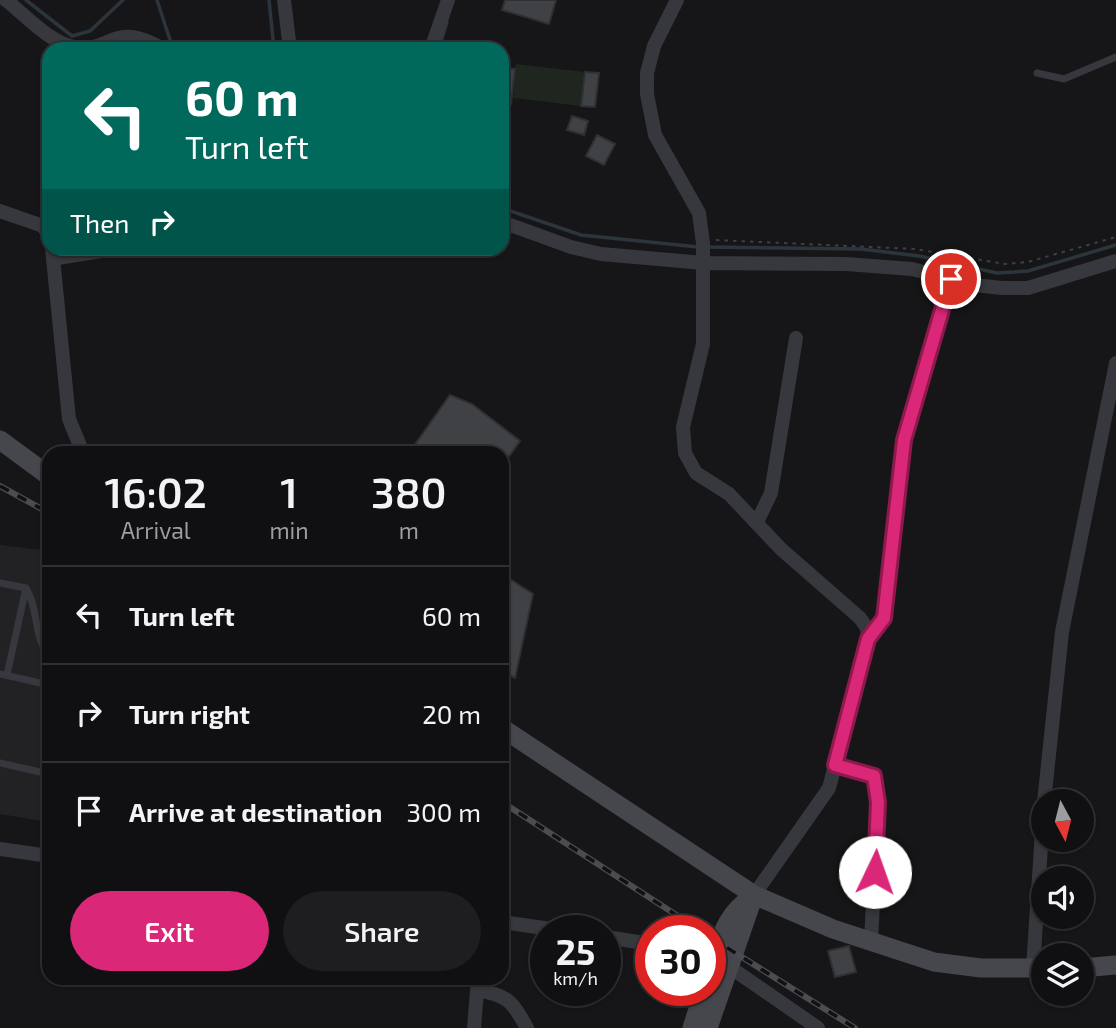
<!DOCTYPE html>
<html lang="en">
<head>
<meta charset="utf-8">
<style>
  :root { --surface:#101012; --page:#1e1e20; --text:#f1f3f6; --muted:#9c9d9f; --line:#303032; --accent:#db2777 }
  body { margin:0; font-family:"Exo 2",sans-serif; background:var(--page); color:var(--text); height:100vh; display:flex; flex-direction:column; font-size:26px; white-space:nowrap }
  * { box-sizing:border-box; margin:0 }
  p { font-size:23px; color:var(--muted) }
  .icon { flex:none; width:38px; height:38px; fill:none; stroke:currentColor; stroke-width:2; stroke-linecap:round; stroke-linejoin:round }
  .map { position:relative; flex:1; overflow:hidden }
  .panel { position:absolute; left:42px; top:446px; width:467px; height:539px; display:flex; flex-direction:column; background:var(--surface); border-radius:21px; box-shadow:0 2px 5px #0004,0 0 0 2px var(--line) }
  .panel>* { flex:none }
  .top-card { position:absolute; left:42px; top:42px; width:467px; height:214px; border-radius:21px; box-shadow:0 2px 5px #0004,0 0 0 2px var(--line); background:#00695c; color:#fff; overflow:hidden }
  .needle { width:46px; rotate:173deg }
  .tools { position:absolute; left:1031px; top:789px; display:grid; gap:14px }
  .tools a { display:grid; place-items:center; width:63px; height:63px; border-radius:50%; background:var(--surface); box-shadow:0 2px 5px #0004,0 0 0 2px var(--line); font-size:35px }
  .speed { position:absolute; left:530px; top:915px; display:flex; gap:14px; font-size:35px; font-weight:700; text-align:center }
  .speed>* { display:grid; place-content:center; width:91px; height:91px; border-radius:50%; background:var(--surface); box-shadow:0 2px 5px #0004,0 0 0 2px var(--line); line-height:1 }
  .speed small { font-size:18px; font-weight:400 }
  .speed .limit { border:10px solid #d22; background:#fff; color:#111 }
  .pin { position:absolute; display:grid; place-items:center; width:60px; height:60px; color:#fff; margin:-30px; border:4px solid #fff; border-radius:50%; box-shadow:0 2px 7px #0007 }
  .me { position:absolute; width:77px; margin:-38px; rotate:3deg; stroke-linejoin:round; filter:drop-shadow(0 0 5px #0008) }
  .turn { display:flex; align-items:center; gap:24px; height:147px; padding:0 28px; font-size:32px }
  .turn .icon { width:91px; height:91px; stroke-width:2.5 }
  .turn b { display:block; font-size:49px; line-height:60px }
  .then { display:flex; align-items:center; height:66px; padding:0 28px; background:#0003; gap:14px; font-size:26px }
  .eta { display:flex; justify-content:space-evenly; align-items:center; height:119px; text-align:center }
  .eta b { font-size:42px; font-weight:600; line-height:49px }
  .action { display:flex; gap:14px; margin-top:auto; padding:14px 28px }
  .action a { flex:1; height:80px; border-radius:42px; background:var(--accent); color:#fff; font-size:28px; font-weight:600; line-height:80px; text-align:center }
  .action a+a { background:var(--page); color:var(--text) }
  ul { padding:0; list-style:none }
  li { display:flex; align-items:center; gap:21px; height:98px; padding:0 28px; border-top:2px solid var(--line) }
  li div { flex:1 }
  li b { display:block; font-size:26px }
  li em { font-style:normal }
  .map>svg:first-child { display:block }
  .built { fill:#222225 }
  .green { fill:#1e261f }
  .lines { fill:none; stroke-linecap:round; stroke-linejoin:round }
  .stream { stroke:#2c353c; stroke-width:3.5 }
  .building { fill:#404145; stroke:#303034; stroke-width:2 }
  .path { stroke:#3d3f44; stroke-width:2; stroke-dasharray:3.5 5; stroke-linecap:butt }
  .lane { stroke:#37383d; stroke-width:7 }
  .street { stroke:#37383d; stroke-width:14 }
  .secondary { stroke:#45474d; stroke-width:19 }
  .rail-casing { stroke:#4a4c52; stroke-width:6 }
  .rail { stroke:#111113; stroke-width:3.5; stroke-dasharray:10; stroke-linecap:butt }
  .route-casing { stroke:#8e194d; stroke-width:18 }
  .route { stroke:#db2777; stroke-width:12 }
</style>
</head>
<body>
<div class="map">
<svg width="1116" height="1028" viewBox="0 0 1116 1028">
  <rect width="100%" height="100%" fill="#161618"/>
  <!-- built -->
  <path class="built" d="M0,545L49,551V822L0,814Z"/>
  <!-- green -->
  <path class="green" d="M516,64L585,72L581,106L513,98Z"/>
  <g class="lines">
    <!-- stream -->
    <path class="stream" d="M26,0L72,36L90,31L123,0
      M157,0L170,40L179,49
      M269,0L274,49
      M440,45L447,22
      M502,208L581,235L698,247
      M706,247L861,249L919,256L997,273L1028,271L1116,245"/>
  </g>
  <!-- building -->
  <path class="building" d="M505,0H556L549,24L502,10Z
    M502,68L515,69L511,104L502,103Z
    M585,72L599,73L595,107L581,106Z
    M572,116L588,121L584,135L567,130Z
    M597,135L615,144L604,165L586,156Z
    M450,395L472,404L520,441L502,466V453H409Z
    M502,574L533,594L515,678L502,671Z
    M849,946L856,972L835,977L828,951Z"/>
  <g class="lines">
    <!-- path -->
    <path class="path" d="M716,240L915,249L1005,264L1028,262L1116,237"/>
    <!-- lane -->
    <path class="lane" d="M1037,73L1064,79L1116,57
      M55,262L142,248
      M0,583L26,588C39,609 33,636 49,656
      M0,674L49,685
      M7,675L26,588
      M0,763L49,774"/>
    <!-- street -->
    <path class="street" d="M6,0C25,15 50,43 74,47C112,54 111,19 163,49
      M284,0L290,49
      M677,0L654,46L647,73V94L655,135L699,213L703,243V344L683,427L685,453L696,473L729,494L781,549L860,618L867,628L868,639L829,788L754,895
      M431,49L448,0
      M0,211L43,226L49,236
      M502,222L571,247L601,254L704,263L846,264L912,269L974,285L1002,288H1028L1116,261
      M52,248L69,419L83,453
      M757,522L771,493L796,338
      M868,639L884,618L904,440L951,279
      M835,765L874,776L878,802L871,942
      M1044,802L1062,632L1116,363
      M0,849L49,856
      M502,922L565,931
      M606,937L651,944
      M721,961L818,1028
      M1033,968L1043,816
      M477,990C508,995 512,1001 527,1028
      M474,1028L478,978"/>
    <!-- secondary -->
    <path class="secondary" d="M0,440L49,476
      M502,728L754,895L833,929L934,962L981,968H1043
      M1082,968L1116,965
      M710,971C722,936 723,917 754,895
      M692,1028L704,990
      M708,1028L754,895"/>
    <defs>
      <path id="rail" d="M0,486L49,513
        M502,802L701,931
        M710,937L855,1028"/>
    </defs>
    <!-- rail casing -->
    <use href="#rail" class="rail-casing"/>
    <!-- rail -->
    <use href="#rail" class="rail"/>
  </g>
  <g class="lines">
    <defs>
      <path id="route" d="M875,872L878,802L874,776L835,765L868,639L884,618L904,440L951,279"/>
    </defs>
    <!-- route casing -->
    <use href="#route" class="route-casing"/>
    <!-- route -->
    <use href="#route" class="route"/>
  </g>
</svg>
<div class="tools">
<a><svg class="needle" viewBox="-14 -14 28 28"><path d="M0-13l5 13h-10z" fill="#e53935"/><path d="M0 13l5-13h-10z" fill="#9c9d9f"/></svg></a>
<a><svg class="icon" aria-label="sound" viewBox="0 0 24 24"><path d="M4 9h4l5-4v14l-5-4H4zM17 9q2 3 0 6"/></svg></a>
<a><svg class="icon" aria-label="layers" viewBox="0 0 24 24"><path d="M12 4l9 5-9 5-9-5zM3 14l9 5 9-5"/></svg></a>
</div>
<div class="speed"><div>25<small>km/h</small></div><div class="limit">30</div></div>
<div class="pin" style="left:951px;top:279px;background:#d93025"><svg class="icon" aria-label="arrive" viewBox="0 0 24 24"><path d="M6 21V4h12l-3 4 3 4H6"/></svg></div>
<svg class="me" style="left:875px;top:872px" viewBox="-20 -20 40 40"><circle r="19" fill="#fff"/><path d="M0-13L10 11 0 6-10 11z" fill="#db2777"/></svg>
<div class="top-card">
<div class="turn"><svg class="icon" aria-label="left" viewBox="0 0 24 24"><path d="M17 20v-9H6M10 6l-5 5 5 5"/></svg><div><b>60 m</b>Turn left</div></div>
<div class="then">Then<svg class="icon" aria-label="right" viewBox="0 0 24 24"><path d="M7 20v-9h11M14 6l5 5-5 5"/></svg></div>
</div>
<section class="panel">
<div class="eta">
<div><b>16:02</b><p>Arrival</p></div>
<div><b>1</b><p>min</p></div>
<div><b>380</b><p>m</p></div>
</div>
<ul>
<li><svg class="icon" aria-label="left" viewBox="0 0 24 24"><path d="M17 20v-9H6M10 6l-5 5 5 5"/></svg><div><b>Turn left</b></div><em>60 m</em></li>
<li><svg class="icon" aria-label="right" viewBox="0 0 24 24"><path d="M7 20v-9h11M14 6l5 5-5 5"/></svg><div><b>Turn right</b></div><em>20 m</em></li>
<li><svg class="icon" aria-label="arrive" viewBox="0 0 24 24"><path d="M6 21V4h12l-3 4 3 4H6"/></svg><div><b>Arrive at destination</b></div><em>300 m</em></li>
</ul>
<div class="action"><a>Exit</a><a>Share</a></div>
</section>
</div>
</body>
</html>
